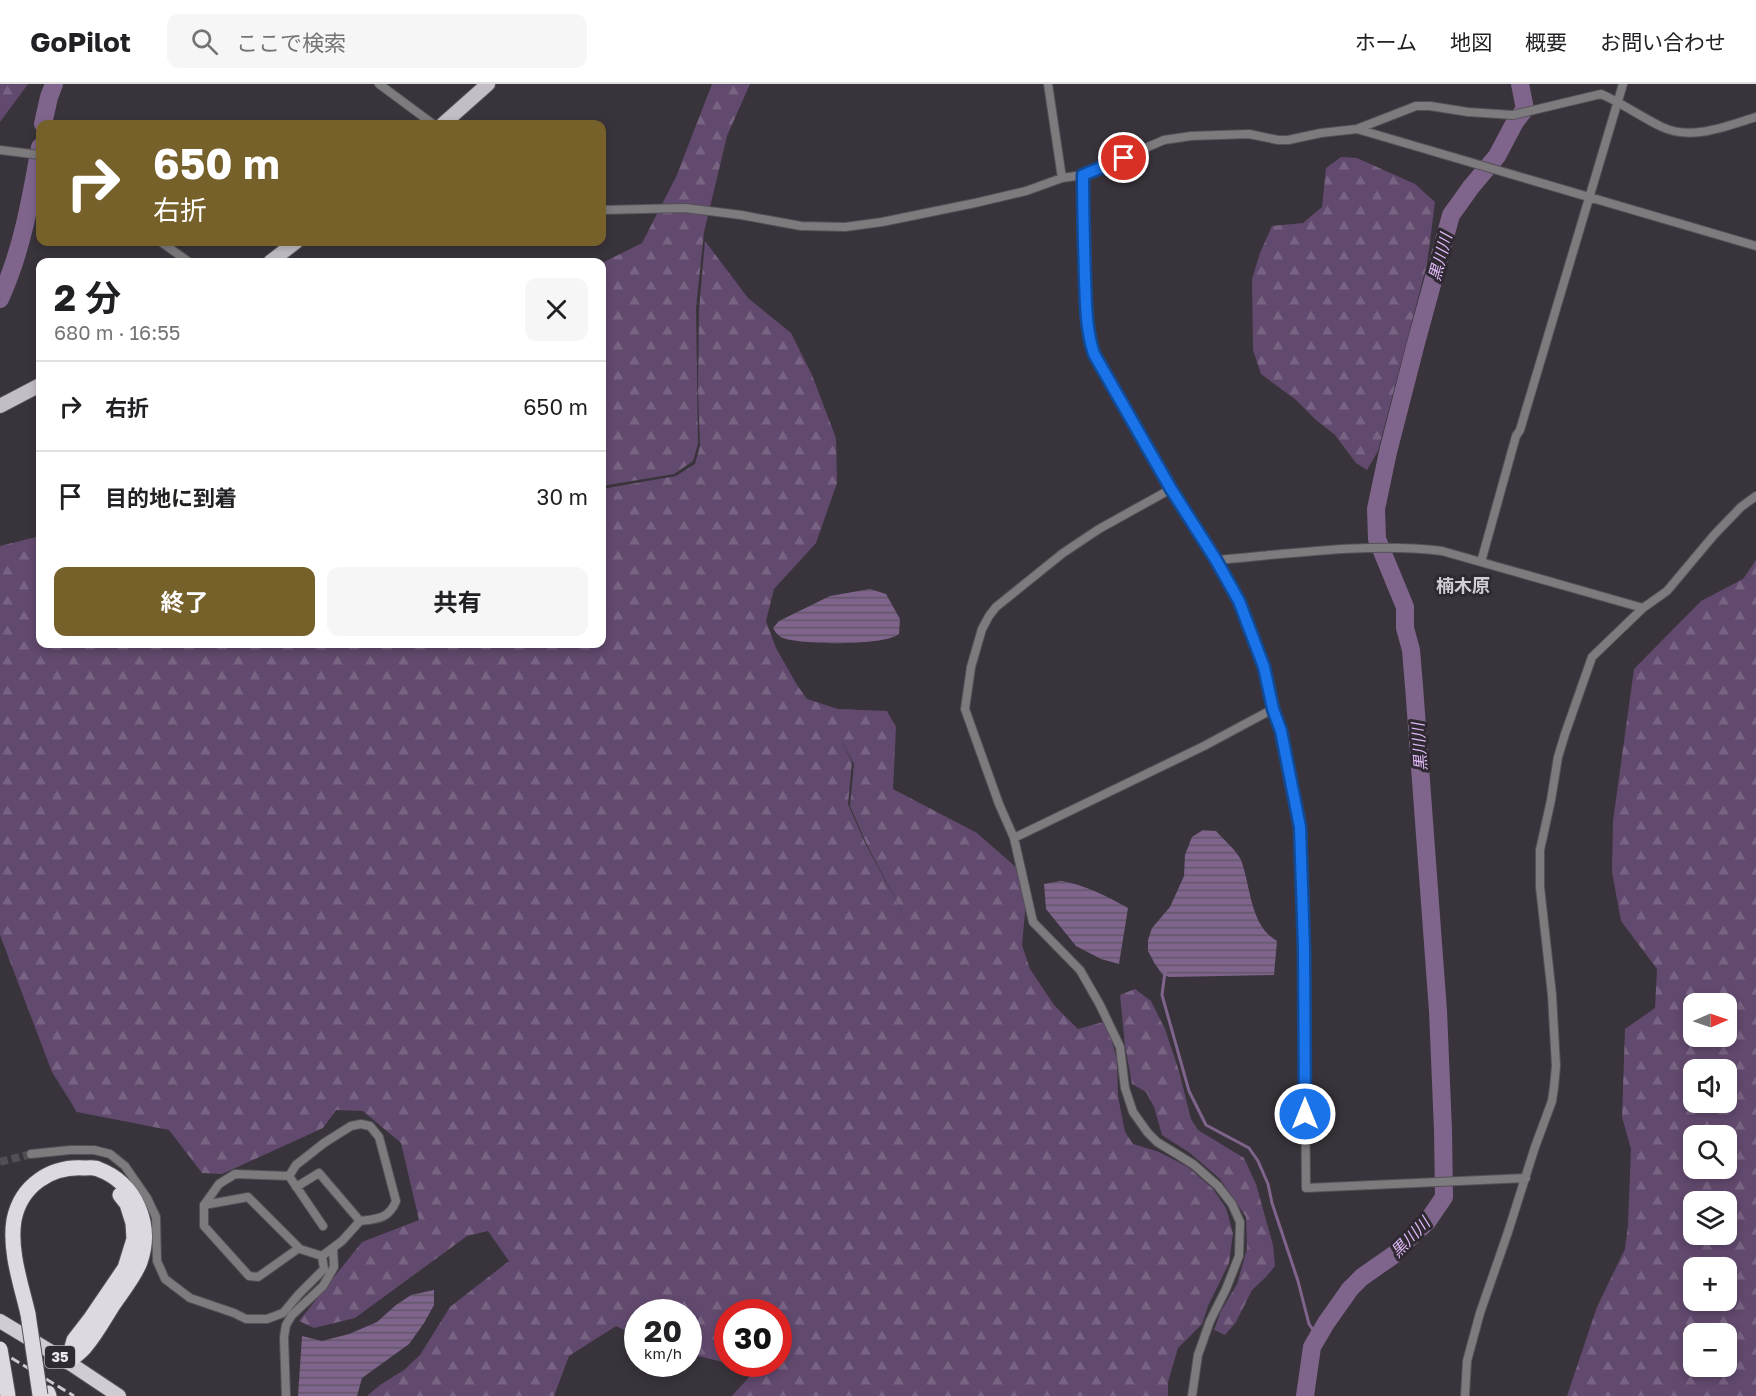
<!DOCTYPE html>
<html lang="ja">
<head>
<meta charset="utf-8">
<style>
  :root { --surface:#fff; --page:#f6f6f6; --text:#202124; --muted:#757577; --line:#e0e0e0; --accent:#77612b }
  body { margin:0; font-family:"Golos Text","Noto Sans JP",sans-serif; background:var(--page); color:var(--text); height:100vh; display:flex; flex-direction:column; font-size:22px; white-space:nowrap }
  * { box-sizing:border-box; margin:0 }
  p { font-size:20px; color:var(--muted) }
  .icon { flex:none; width:33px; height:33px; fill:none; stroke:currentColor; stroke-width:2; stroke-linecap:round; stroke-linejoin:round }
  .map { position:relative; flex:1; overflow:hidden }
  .panel { position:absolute; left:36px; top:174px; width:570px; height:390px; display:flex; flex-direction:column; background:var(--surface); border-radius:12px; box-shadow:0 3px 9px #0003 }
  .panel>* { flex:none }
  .guide { position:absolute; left:36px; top:36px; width:570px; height:126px; border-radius:12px; box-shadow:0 3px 9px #0003; background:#77612b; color:#fff; overflow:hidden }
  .needle { width:39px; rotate:88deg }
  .fabs { position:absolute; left:1683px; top:909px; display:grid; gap:12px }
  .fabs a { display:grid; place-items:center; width:54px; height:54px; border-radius:12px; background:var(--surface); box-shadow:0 3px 9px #0003; font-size:30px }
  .speed { position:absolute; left:624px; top:1215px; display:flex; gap:12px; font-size:30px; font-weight:700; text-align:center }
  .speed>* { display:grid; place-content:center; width:78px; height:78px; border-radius:50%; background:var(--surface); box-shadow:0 3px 9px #0003; line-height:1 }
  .speed small { font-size:15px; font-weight:400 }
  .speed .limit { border:9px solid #d22; background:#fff; color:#111 }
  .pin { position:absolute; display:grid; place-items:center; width:51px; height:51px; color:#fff; margin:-26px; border:3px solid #fff; border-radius:50%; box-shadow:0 2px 6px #0007 }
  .me { position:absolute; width:66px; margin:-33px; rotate:0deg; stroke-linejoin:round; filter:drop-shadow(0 0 4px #0008) }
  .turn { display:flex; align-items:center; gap:21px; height:126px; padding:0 18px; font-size:27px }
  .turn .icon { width:78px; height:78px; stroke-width:2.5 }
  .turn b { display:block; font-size:42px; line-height:51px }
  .round { display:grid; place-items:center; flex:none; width:63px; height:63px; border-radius:12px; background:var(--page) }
  .headline { display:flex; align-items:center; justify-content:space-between; height:102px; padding:0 18px }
  h1 { font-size:36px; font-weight:700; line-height:45px }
  .primary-button { display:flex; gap:12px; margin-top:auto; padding:12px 18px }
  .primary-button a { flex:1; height:69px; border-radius:12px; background:var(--accent); color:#fff; font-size:24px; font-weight:700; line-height:69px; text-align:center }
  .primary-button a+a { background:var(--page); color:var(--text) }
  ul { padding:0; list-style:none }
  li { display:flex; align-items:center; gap:18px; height:90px; padding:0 18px; border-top:2px solid var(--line) }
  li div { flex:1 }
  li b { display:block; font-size:22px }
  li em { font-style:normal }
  header { display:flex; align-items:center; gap:36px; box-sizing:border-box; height:84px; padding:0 30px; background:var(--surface); border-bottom:2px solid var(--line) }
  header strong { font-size:28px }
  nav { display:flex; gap:33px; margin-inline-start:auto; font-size:21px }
  .search { width:420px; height:54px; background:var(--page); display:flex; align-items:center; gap:15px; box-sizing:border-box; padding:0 21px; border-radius:12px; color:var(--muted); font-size:22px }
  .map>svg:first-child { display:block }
  .forest { fill:url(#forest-firs); fill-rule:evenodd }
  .water { fill:url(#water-rules) }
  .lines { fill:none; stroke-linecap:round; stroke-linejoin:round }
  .stream { stroke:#7f658c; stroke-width:3 }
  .river { stroke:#7f658c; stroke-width:18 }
  .minor-tunnel { stroke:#544f56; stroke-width:8; stroke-dasharray:8 4; stroke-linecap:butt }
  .minor-casing { stroke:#555157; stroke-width:10 }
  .primary-casing { stroke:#555157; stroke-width:16 }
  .trunk-casing { stroke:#555157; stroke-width:16 }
  .motorway-casing { stroke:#555157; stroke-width:17 }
  .minor { stroke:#7d7b7e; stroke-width:8 }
  .primary { stroke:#c3bec5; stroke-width:14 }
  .trunk { stroke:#d0ccd3; stroke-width:14 }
  .motorway { stroke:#ded9e1; stroke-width:15 }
  .rail { stroke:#cdcacf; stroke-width:3; stroke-dasharray:9 4.5; stroke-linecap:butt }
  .motorway-bridge-casing { stroke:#555157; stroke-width:17; stroke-linecap:butt }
  .motorway-bridge { stroke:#ded9e1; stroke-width:15 }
  .route-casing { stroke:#114b97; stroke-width:15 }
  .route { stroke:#1a73e8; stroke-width:10 }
  .labels { text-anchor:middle; stroke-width:6; stroke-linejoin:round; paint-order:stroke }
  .shield { fill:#2f2a31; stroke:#b3afb5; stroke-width:1.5 }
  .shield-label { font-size:14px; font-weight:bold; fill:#ebe8ed }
  .water-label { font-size:16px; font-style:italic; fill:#e3baf9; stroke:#2f2a31 }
  .quarter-label { font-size:18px; font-weight:bold; fill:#d3ced6; stroke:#2f2a31 }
</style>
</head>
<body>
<header>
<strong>GoPilot</strong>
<div class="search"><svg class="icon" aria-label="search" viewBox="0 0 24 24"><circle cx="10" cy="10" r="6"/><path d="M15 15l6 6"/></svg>ここで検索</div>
<nav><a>ホーム</a><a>地図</a><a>概要</a><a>お問い合わせ</a></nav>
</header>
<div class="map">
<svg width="1756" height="1312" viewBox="0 0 1756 1312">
  <defs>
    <pattern id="forest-firs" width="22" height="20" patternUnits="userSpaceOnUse" patternTransform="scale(1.5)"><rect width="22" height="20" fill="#62496e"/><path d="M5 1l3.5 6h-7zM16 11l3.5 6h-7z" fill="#796383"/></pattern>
    <pattern id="water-rules" width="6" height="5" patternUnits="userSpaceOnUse" patternTransform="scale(1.5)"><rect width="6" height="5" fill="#7f658c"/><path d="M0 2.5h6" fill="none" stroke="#62566a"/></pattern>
  </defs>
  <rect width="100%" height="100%" fill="#39343b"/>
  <!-- forest -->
  <path class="forest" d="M0,0H28L0,38Z
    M712,0H750L727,52L704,148L696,224L698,360L693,377L674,390L602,402V179L642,159L676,93Z
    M1341,73L1357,74L1415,100L1435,118L1427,180L1378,367L1367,386L1356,379L1335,351L1316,336L1296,316L1261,290L1253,266L1252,195L1260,169L1272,142L1303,139L1322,123L1326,84Z
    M705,157L748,214L791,249L812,291L836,354L837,399L816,459L774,505L766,537L776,564L797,601L807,615L838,625L887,627L896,643L893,705L977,749L1019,786L1026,818L1022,861L1030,885L1054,921L1078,945L1103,938L1109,948L1117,975L1118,1012L1125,1048L1133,1060L1159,1068L1188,1083L1213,1105L1226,1124L1233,1149L1229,1179L1208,1222L1202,1240L1178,1264L1168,1298V1312H732L751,1291L719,1277L689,1270L688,1228H638L637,1252L616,1242L569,1272L554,1312H367L380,1301L404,1286L420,1271L450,1223L509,1177L488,1147L467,1152L355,1234L314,1244L299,1237L362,1158L419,1136L401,1059L363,1027L336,1026L323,1044L222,1090L202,1089L169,1046L77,1028L52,988L0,851V462L40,452V560H602V405L676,392L695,380L700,362L698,306L699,226ZM841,656L854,680L850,722L868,763L908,839L866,761L848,720L852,678ZM728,1228H778V1280H728Z
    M1756,476V1312H1567L1597,1223L1625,1165L1628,1141L1631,1065L1622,1033L1625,945L1655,924L1657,885L1621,837L1612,788L1613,737L1634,585L1701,517L1743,495ZM1694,920H1726V952H1694ZM1694,986H1726V1018H1694ZM1694,1052H1726V1084H1694ZM1694,1118H1726V1150H1694ZM1694,1184H1726V1216H1694ZM1694,1250H1726V1282H1694Z
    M1135,905L1151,917L1165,945L1179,987L1191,1035L1198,1046L1244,1074L1256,1100L1273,1161L1275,1182L1266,1193L1252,1206L1236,1238L1225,1251L1214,1246L1221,1227L1237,1200L1247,1165L1246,1133L1220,1095L1190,1069L1162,1051L1154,1023L1146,1008L1132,1000L1125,961L1120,911Z"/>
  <!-- water -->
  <path class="water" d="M870,505L886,510L900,535L899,550C884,562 802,561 783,554C778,552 776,549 773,544L779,537L830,512Z
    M1203,746L1216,747C1224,756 1236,766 1241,776C1251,803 1250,842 1277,857L1274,891L1169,893L1162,890L1155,880L1148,867V856L1152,844L1170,823L1184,792L1185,771L1192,753Z
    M1061,797C1086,801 1106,812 1128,824L1119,880L1101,875L1076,862L1046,825L1044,800Z
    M434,1206V1221L424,1239L409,1260L362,1294L357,1312H298L302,1252L322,1257L349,1250L377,1238L396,1221L411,1211Z"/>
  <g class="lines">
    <!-- stream -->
    <path class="stream" d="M1165,888L1162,911L1189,1007L1206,1041L1249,1064L1258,1077L1268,1100L1272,1119L1298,1197L1309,1240L1316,1250H1318"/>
    <!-- river -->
    <path class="river" d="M43,40L49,13L54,0
      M0,215C22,167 31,114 40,63
      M1305,1312L1312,1263L1326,1239L1350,1205L1362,1193L1395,1170L1401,1162L1427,1138L1444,1113L1443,1046L1438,927L1414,602L1411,566L1405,544V523L1377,455L1376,425L1388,368L1416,259L1451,131L1471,103L1497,72L1515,38L1525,25L1520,0"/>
    <!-- minor-tunnel -->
    <path class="minor-tunnel" d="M0,1078L31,1070"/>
    <defs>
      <path id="minor" d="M379,0L433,40
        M1048,0L1062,94
        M1357,45L1756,162
        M0,66L40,71
        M1083,91C1083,126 1083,161 1085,195C1086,221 1086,246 1094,270L1171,405L1216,476L1239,517L1264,583L1273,625L1282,647L1300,743L1304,865L1306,1104L1526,1094
        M602,126L685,124L741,131L801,142L845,143L882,138L975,119L1026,107L1062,94L1083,91L1164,56L1191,52L1249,50L1278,56H1288L1321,49L1357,45L1416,22H1430L1468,28L1513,31L1601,10C1622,19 1641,33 1662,43C1692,57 1726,42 1756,33
        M161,158L189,178
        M1171,405L1099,445L1063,469L996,523L989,532L982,545L971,583L965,625L999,720L1014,754L1033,838L1080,886L1100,921L1120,963L1125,1004L1133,1028L1148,1049L1157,1058L1193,1080L1218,1102L1232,1120L1240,1138L1239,1172L1226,1205L1210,1237L1198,1271L1192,1312
        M1216,476C1291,470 1367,458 1442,467L1643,524
        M1481,478L1516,352L1520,346L1623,0
        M1014,754L1204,662L1273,625
        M31,1070L70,1066H94L110,1070L125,1082L147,1114L156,1133L157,1177L165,1195L190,1214L234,1229L246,1235H267L283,1229L299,1210L324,1185L322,1172
        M296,1103L319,1089L360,1137
        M204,1121L248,1113L300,1165L322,1172L342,1157L360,1137C377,1135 389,1135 396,1117L379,1053L370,1042L361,1040L351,1042L324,1059L296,1081L289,1092
        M299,1164L258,1193L249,1192L204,1142V1121L219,1100L235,1090L289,1092L323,1142
        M286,1312L284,1253L286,1241L292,1231L323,1202L334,1183L333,1164
        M1465,1312L1467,1277L1480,1229L1508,1148L1535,1063L1552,1017L1554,1003L1556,982L1552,911L1540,803V766L1551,716L1558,673L1565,650L1592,573L1643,524L1667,507L1714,451L1741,423L1756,412"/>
      <path id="primary" d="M443,40L488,0
        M270,178L296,158
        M0,322L40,301"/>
      <path id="trunk" d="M0,1237L68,1278L119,1312"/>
      <path id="motorway" d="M28,1230C21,1200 9,1166 14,1136C21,1101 51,1082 84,1084C89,1084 94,1083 98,1085C136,1099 153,1141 140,1178C135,1192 121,1209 113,1221C104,1235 96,1250 85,1263C81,1268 74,1273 68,1278
        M68,1278L74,1256L91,1234L125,1184L134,1155L133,1139L127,1120L120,1111
        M48,1309L49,1312"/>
    </defs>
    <!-- minor casing -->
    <use href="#minor" class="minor-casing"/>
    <!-- primary casing -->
    <use href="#primary" class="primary-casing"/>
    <!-- trunk casing -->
    <use href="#trunk" class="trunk-casing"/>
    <!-- motorway casing -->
    <use href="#motorway" class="motorway-casing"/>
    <!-- minor -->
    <use href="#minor" class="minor"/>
    <!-- primary -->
    <use href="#primary" class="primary"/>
    <!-- trunk -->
    <use href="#trunk" class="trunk"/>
    <!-- motorway -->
    <use href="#motorway" class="motorway"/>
    <!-- rail -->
    <path class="rail" d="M0,1267L74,1312"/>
    <defs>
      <path id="motorway-bridge" d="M28,1230L40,1311
        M0,1265L8,1312"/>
    </defs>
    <!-- motorway-bridge casing -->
    <use href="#motorway-bridge" class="motorway-bridge-casing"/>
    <!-- motorway-bridge -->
    <use href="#motorway-bridge" class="motorway-bridge"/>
  </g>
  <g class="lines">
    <defs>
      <path id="route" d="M1124,74L1083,91C1083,126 1084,161 1085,195C1086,221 1086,246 1094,270L1171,405L1216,476L1239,517L1264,583L1273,625L1281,647L1300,743L1304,865L1305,1030"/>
    </defs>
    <!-- route casing -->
    <use href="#route" class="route-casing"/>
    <!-- route -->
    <use href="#route" class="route"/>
  </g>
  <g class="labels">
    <!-- shield labels -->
    <rect class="shield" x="45" y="1262" width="30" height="22" rx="4.5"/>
    <g class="shield-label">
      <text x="60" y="1278">35</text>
    </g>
    <!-- water labels -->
    <g class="water-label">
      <text transform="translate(1440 173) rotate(-75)" y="6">黒川川</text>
      <text transform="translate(1419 663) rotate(-94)" y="6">黒川川</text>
      <text transform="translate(1410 1153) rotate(-46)" y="6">黒川川</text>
    </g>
    <!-- quarter labels -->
    <g class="quarter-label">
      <text x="1463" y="508">楠木原</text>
    </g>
  </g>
</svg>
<div class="fabs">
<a><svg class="needle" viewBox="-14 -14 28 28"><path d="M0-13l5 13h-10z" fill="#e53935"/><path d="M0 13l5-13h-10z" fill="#757577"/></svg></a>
<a><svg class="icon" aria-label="sound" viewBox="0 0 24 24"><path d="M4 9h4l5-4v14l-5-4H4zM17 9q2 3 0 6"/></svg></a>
<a><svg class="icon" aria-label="search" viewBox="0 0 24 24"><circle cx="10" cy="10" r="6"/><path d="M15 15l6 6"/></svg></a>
<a><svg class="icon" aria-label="layers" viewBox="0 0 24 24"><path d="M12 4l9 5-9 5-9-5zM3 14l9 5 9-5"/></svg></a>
<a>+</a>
<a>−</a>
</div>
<div class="speed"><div>20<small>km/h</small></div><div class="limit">30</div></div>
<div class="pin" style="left:1124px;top:74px;background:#d93025"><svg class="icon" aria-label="arrive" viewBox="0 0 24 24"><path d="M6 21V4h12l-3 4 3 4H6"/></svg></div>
<svg class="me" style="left:1305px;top:1030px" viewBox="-20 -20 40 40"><circle r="17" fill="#1a73e8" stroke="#fff" stroke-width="3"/><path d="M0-11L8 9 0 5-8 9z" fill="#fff"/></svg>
<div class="guide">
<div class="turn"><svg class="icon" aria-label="right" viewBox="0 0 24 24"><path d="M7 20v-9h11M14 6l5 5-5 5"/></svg><div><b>650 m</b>右折</div></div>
</div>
<section class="panel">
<div class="headline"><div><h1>2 分</h1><p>680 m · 16:55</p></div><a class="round"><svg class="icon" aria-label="close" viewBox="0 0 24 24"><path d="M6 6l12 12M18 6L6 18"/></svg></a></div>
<ul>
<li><svg class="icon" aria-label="right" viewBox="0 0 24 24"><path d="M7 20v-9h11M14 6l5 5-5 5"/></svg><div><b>右折</b></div><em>650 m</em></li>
<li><svg class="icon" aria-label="arrive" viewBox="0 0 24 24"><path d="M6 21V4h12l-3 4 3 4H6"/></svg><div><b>目的地に到着</b></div><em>30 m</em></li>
</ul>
<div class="primary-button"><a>終了</a><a>共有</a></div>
</section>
</div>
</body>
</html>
